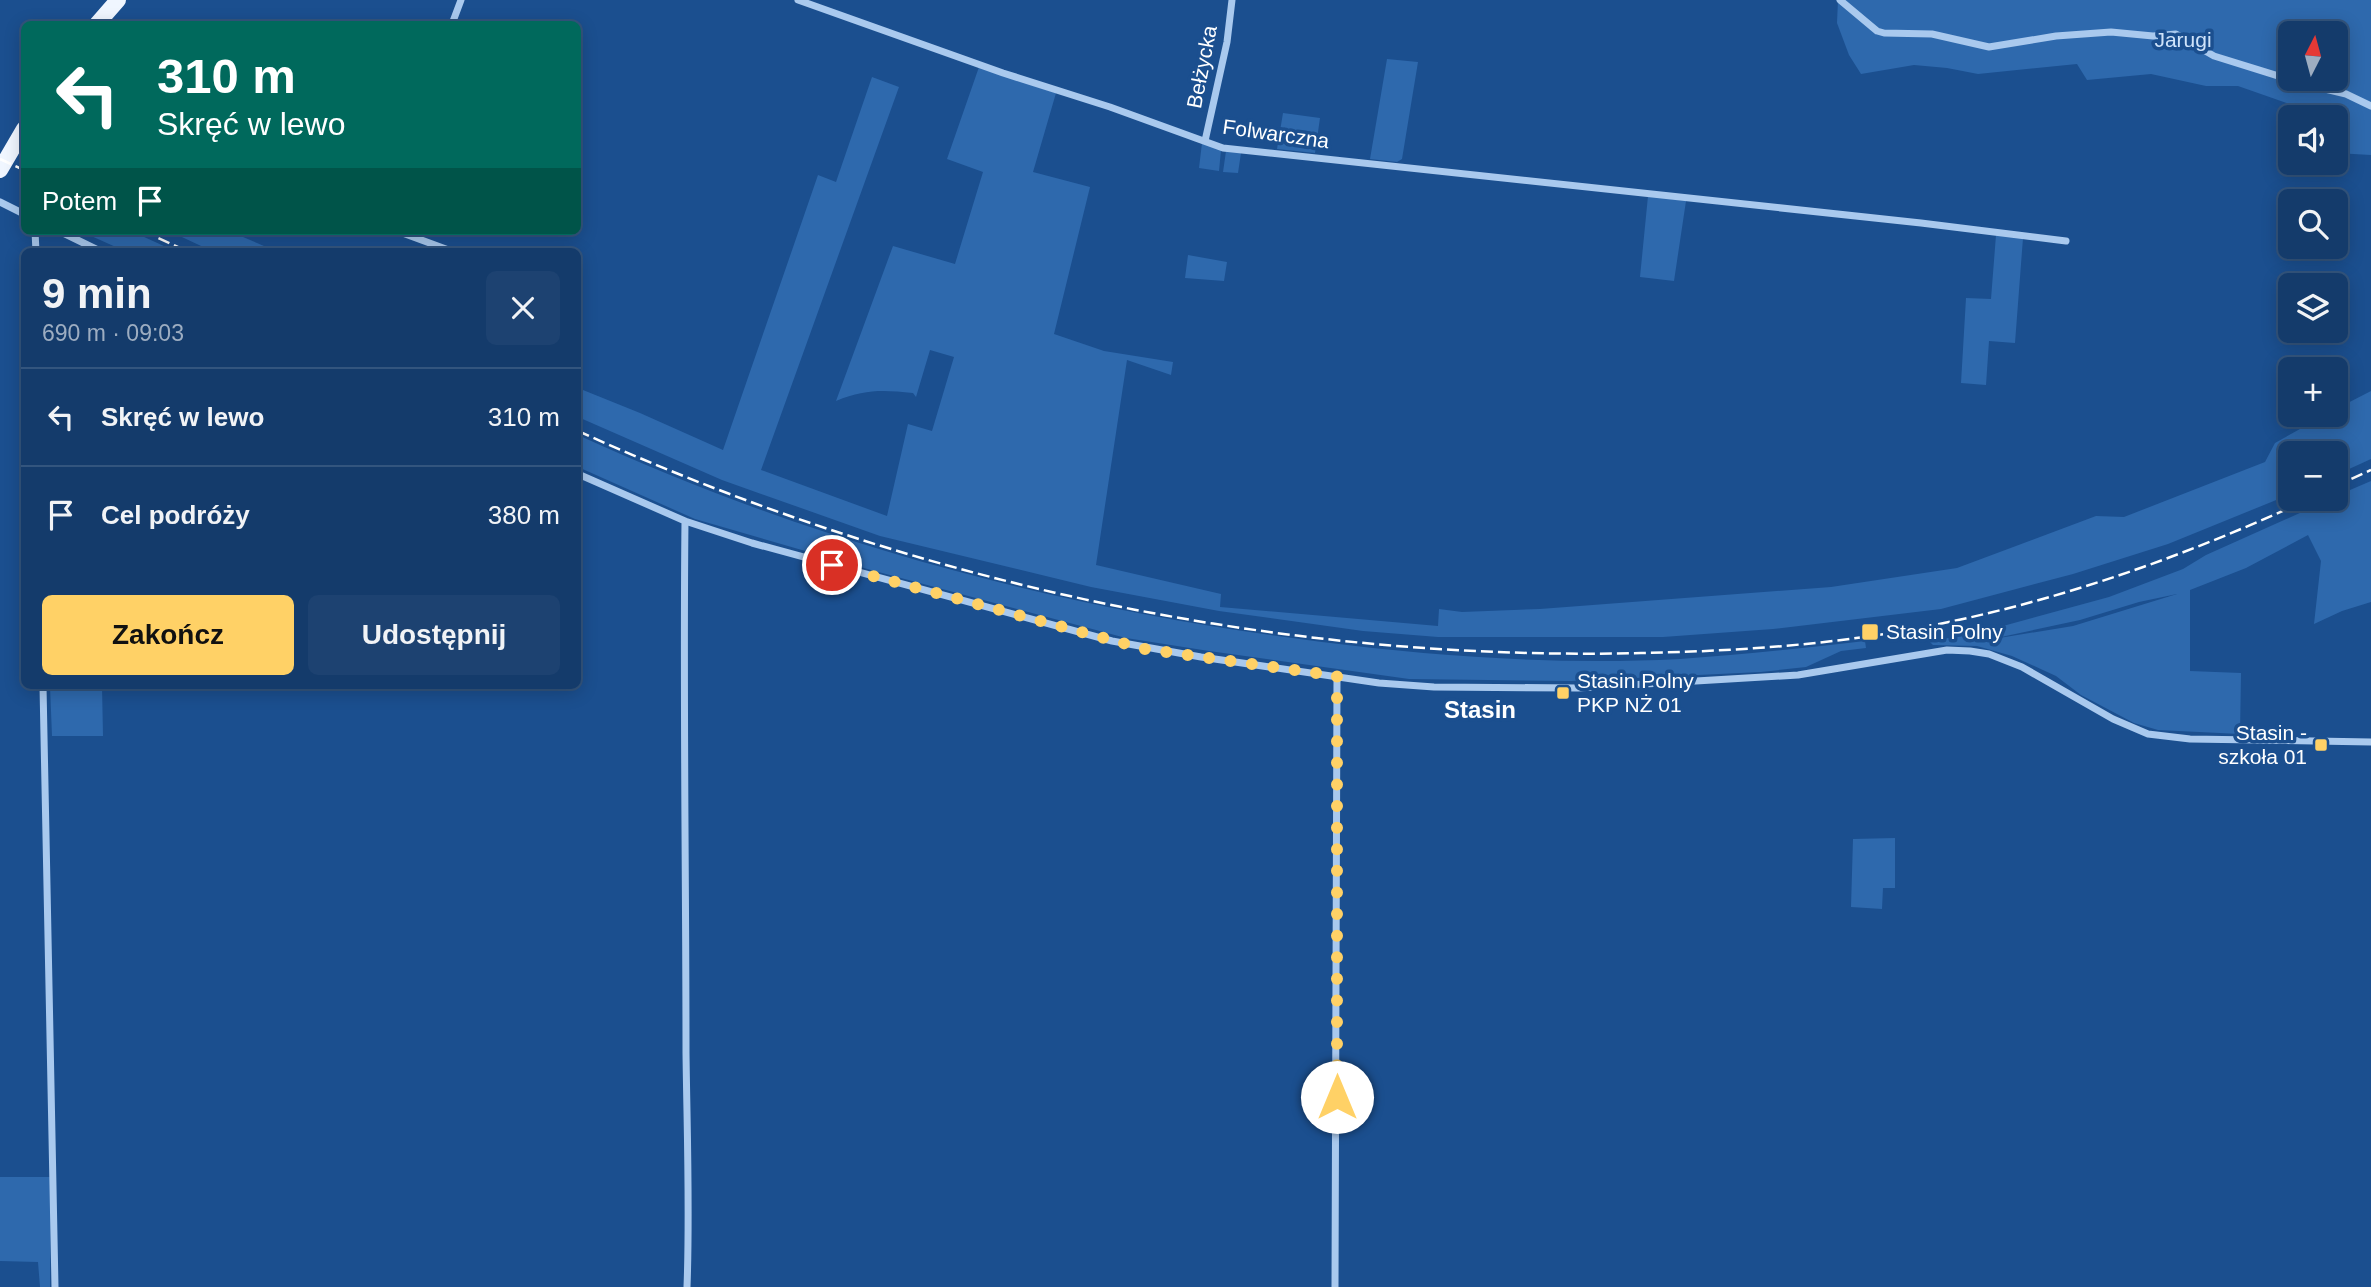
<!DOCTYPE html>
<html lang="pl">
<head>
<meta charset="utf-8">
<style>
  :root { --surface:#143b6b; --page:#1d4271; --text:#f1f3f6; --muted:#9dadc1; --line:#33557e; --accent:#ffd166 }
  body { margin:0; font-family:Helvetica,sans-serif; background:var(--page); color:var(--text); height:100vh; display:flex; flex-direction:column; font-size:26px; white-space:nowrap }
  * { box-sizing:border-box; margin:0 }
  p { font-size:23px; color:var(--muted) }
  .icon { flex:none; width:38px; height:38px; fill:none; stroke:currentColor; stroke-width:2; stroke-linecap:round; stroke-linejoin:round }
  .map { position:relative; flex:1; overflow:hidden }
  .panel { position:absolute; left:21px; top:248px; width:560px; height:441px; display:flex; flex-direction:column; background:var(--surface); border-radius:10px; box-shadow:0 4px 18px #0003,0 0 0 2px var(--line) }
  .panel>* { flex:none }
  .hud { position:absolute; left:21px; top:21px; width:560px; height:214px; border-radius:10px; box-shadow:0 4px 18px #0003,0 0 0 2px var(--line); background:#00695c; color:#fff; overflow:hidden }
  .needle { width:46px; rotate:6deg }
  .tools { position:absolute; left:2278px; top:21px; display:grid; gap:14px }
  .tools a { display:grid; place-items:center; width:70px; height:70px; border-radius:10px; background:var(--surface); box-shadow:0 4px 18px #0003,0 0 0 2px var(--line); font-size:35px }
  .pin { position:absolute; display:grid; place-items:center; width:60px; height:60px; color:#fff; margin:-30px; border:4px solid #fff; border-radius:50%; box-shadow:0 2px 7px #0007 }
  .me { position:absolute; width:77px; margin:-38px; rotate:0deg; stroke-linejoin:round; filter:drop-shadow(0 0 5px #0008) }
  .turn { display:flex; align-items:center; gap:24px; height:147px; padding:0 21px; font-size:32px }
  .turn .icon { width:91px; height:91px; stroke-width:2.5 }
  .turn b { display:block; font-size:49px; line-height:60px }
  .then { display:flex; align-items:center; height:66px; padding:0 21px; background:#0003; gap:14px; font-size:26px }
  .round { display:grid; place-items:center; flex:none; width:74px; height:74px; border-radius:10px; background:var(--page) }
  .headline { display:flex; align-items:center; justify-content:space-between; height:119px; padding:0 21px }
  h1 { font-size:42px; font-weight:700; line-height:52px }
  .action { display:flex; gap:14px; margin-top:auto; padding:14px 21px }
  .action a { flex:1; height:80px; border-radius:10px; background:var(--accent); color:#111; font-size:28px; font-weight:700; line-height:80px; text-align:center }
  .action a+a { background:var(--page); color:var(--text) }
  ul { padding:0; list-style:none }
  li { display:flex; align-items:center; gap:21px; height:98px; padding:0 21px; border-top:2px solid var(--line) }
  li div { flex:1 }
  li b { display:block; font-size:26px }
  li em { font-style:normal }
  .map>svg:first-child { display:block }
  .green { fill:#2e69ad; fill-rule:evenodd }
  .lines { fill:none; stroke-linecap:round; stroke-linejoin:round }
  .street { stroke:#a9c9ee; stroke-width:7 }
  .primary { stroke:#f0f6ff; stroke-width:16 }
  .rail { stroke:#fff; stroke-width:2.5; stroke-dasharray:12 5; stroke-linecap:butt }
  .route { stroke:#ffd166; stroke-width:12; stroke-dasharray:0 21.6 }
  .poi-dot { fill:#ffd166; stroke:#1b4f8f; stroke-width:2.5 }
  .labels { text-anchor:middle; stroke-width:7; stroke-linejoin:round; paint-order:stroke }
  .park-label { font-size:21px; fill:#cfe3fa; stroke:#1b4f8f }
  .street-label { font-size:21px; fill:#fff; stroke:#1b4f8f }
  .poi-label { font-size:21px; fill:#fff; stroke:#1b4f8f; text-anchor:start }
  .quarter-label { font-size:24px; font-weight:bold; fill:#fff; stroke:#1b4f8f }
</style>
</head>
<body>
<div class="map">
<svg width="2371" height="1287" viewBox="0 0 2371 1287">
  <rect width="100%" height="100%" fill="#1b4f8f"/>
  <!-- green -->
  <path class="green" d="M1838,0H2371V155L2336,153V117H2292L2295,106L2238,86H2206L2151,74L2087,80L2077,64L1978,74L1947,68L1914,65L1861,74L1849,55L1837,23ZM2291,33H2336V79H2291Z
    M1387,59L1418,62L1402,159L1397,162L1370,159Z
    M979,67L1056,93L1033,172L1090,187L1054,334L1104,351L1173,362L1171,375L1127,360L1096,565L1221,594L1220,607L1438,626L1439,609L1462,612L1540,609L1831,587L1957,568L2096,516L2124,517L2265,462L2275,443L2325,415H2336V409L2371,391V459L2336,475V453H2291V494L2168,544L2073,574L1941,609L1773,629L1663,637H1438L1363,631L1219,611L1091,587L880,536L722,480L578,417V388L640,413L723,450L818,175L836,182L872,77L899,87L761,470L887,516L908,424L932,431L954,357L930,350L916,397L913,393C883,390 865,389 836,401L893,246L955,264L983,172L947,159Z
    M1283,113L1320,118L1315,153L1277,149Z
    M1202,143L1221,150L1219,171L1199,168Z
    M1226,151L1241,153L1238,173L1223,172Z
    M1648,196L1686,201L1674,281L1640,277Z
    M80,231H131L177,252H127Z
    M169,231H229L278,252H214Z
    M1996,235L2023,238L2015,343L1989,341L1986,385L1961,383L1966,298L1991,299Z
    M1188,255L1227,262L1224,281L1185,278Z
    M578,435C815,544 1064,610 1322,642C1440,657 1561,665 1680,659C1742,655 1803,648 1865,641L1866,648L1841,651L1806,667L1761,672L1571,681L1409,679L1209,651L1126,638L871,570L695,519L578,467Z
    M2371,481V602L2342,611L2314,624L2321,561L2308,535L2246,568L2190,590V671L2241,673L2240,734L2158,730L2134,723L2081,695L2056,676L2012,656L1977,646L1933,645L1928,640L1949,638L2003,626L2109,597L2183,569L2206,555L2331,499H2336V496ZM2177,594L2073,626L1987,640L2080,620L2139,602Z
    M50,686H102L103,736H52Z
    M1895,838V888H1883L1882,909L1851,907L1853,839Z
    M0,1177H51L50,1287H40L38,1262L0,1261Z"/>
  <g class="lines">
    <!-- street -->
    <path class="street" d="M798,0L1003,73L1110,107L1223,148L1921,223L2066,241
      M1840,0L1877,31L1884,33L1932,34L1989,47L2056,36L2111,32L2153,36L2176,34L2214,56L2304,84L2346,94L2371,106
      M452,24L461,0
      M1205,141L1227,42L1232,0
      M0,202L24,214
      M35,231L36,252
      M59,231L102,252
      M397,231L454,252
      M578,474L685,521L752,543L1112,641L1201,657L1379,683L1434,687L1578,688L1798,675L1947,650L1970,651L1989,654L2022,667L2113,719L2148,734L2190,739L2371,742
      M685,521C683,699 686,876 686,1053C687,1131 690,1209 687,1287
      M43,686L55,1287
      M1335,1287L1337,676"/>
    <!-- primary -->
    <path class="primary" d="M97,24L118,0
      M0,170L24,129"/>
    <!-- rail -->
    <path class="rail" d="M0,159L24,170
      M143,231L189,252
      M578,431C911,582 1275,662 1641,653C1742,651 1845,644 1944,623C2071,597 2192,553 2309,499
      M2336,486L2371,470"/>
  </g>
  <g class="lines">
    <!-- route -->
    <path class="route" d="M832,565L1145,649L1337,676V1097"/>
  </g>
  <!-- markers -->
  <g class="poi-dot">
    <rect x="1861" y="623" width="18" height="18" rx="3.5"/>
    <rect x="1556" y="686" width="14" height="14" rx="3.5"/>
    <rect x="2314" y="738" width="14" height="14" rx="3.5"/>
  </g>
  <g class="labels">
    <!-- park labels -->
    <g class="park-label">
      <text x="2183" y="47">Jarugi</text>
    </g>
    <!-- street labels -->
    <g class="street-label">
      <text transform="translate(1202 67) rotate(-79)" y="7">Bełżycka</text>
      <text transform="translate(1276 134) rotate(8)" y="7">Folwarczna</text>
    </g>
    <!-- poi labels -->
    <g class="poi-label">
      <text x="1886" y="639">Stasin Polny</text>
      <text x="1577" y="688">Stasin Polny<tspan x="1577" dy="24">PKP NŻ 01</tspan></text>
      <text x="2307" y="740" text-anchor="end">Stasin -<tspan x="2307" dy="24">szkoła 01</tspan></text>
    </g>
    <!-- quarter labels -->
    <g class="quarter-label">
      <text x="1480" y="718">Stasin</text>
    </g>
  </g>
</svg>
<div class="tools">
<a><svg class="needle" viewBox="-14 -14 28 28"><path d="M0-13l5 13h-10z" fill="#e53935"/><path d="M0 13l5-13h-10z" fill="#9dadc1"/></svg></a>
<a><svg class="icon" aria-label="sound" viewBox="0 0 24 24"><path d="M4 9h4l5-4v14l-5-4H4zM17 9q2 3 0 6"/></svg></a>
<a><svg class="icon" aria-label="search" viewBox="0 0 24 24"><circle cx="10" cy="10" r="6"/><path d="M15 15l6 6"/></svg></a>
<a><svg class="icon" aria-label="layers" viewBox="0 0 24 24"><path d="M12 4l9 5-9 5-9-5zM3 14l9 5 9-5"/></svg></a>
<a>+</a>
<a>−</a>
</div>
<div class="pin" style="left:832px;top:565px;background:#d93025"><svg class="icon" aria-label="arrive" viewBox="0 0 24 24"><path d="M6 21V4h12l-3 4 3 4H6"/></svg></div>
<svg class="me" style="left:1337px;top:1097px" viewBox="-20 -20 40 40"><circle r="19" fill="#fff"/><path d="M0-13L10 11 0 6-10 11z" fill="#ffd166"/></svg>
<div class="hud">
<div class="turn"><svg class="icon" aria-label="left" viewBox="0 0 24 24"><path d="M17 20v-9H6M10 6l-5 5 5 5"/></svg><div><b>310 m</b>Skręć w lewo</div></div>
<div class="then">Potem<svg class="icon" aria-label="arrive" viewBox="0 0 24 24"><path d="M6 21V4h12l-3 4 3 4H6"/></svg></div>
</div>
<section class="panel">
<div class="headline"><div><h1>9 min</h1><p>690 m · 09:03</p></div><a class="round"><svg class="icon" aria-label="close" viewBox="0 0 24 24"><path d="M6 6l12 12M18 6L6 18"/></svg></a></div>
<ul>
<li><svg class="icon" aria-label="left" viewBox="0 0 24 24"><path d="M17 20v-9H6M10 6l-5 5 5 5"/></svg><div><b>Skręć w lewo</b></div><em>310 m</em></li>
<li><svg class="icon" aria-label="arrive" viewBox="0 0 24 24"><path d="M6 21V4h12l-3 4 3 4H6"/></svg><div><b>Cel podróży</b></div><em>380 m</em></li>
</ul>
<div class="action"><a>Zakończ</a><a>Udostępnij</a></div>
</section>
</div>
</body>
</html>
